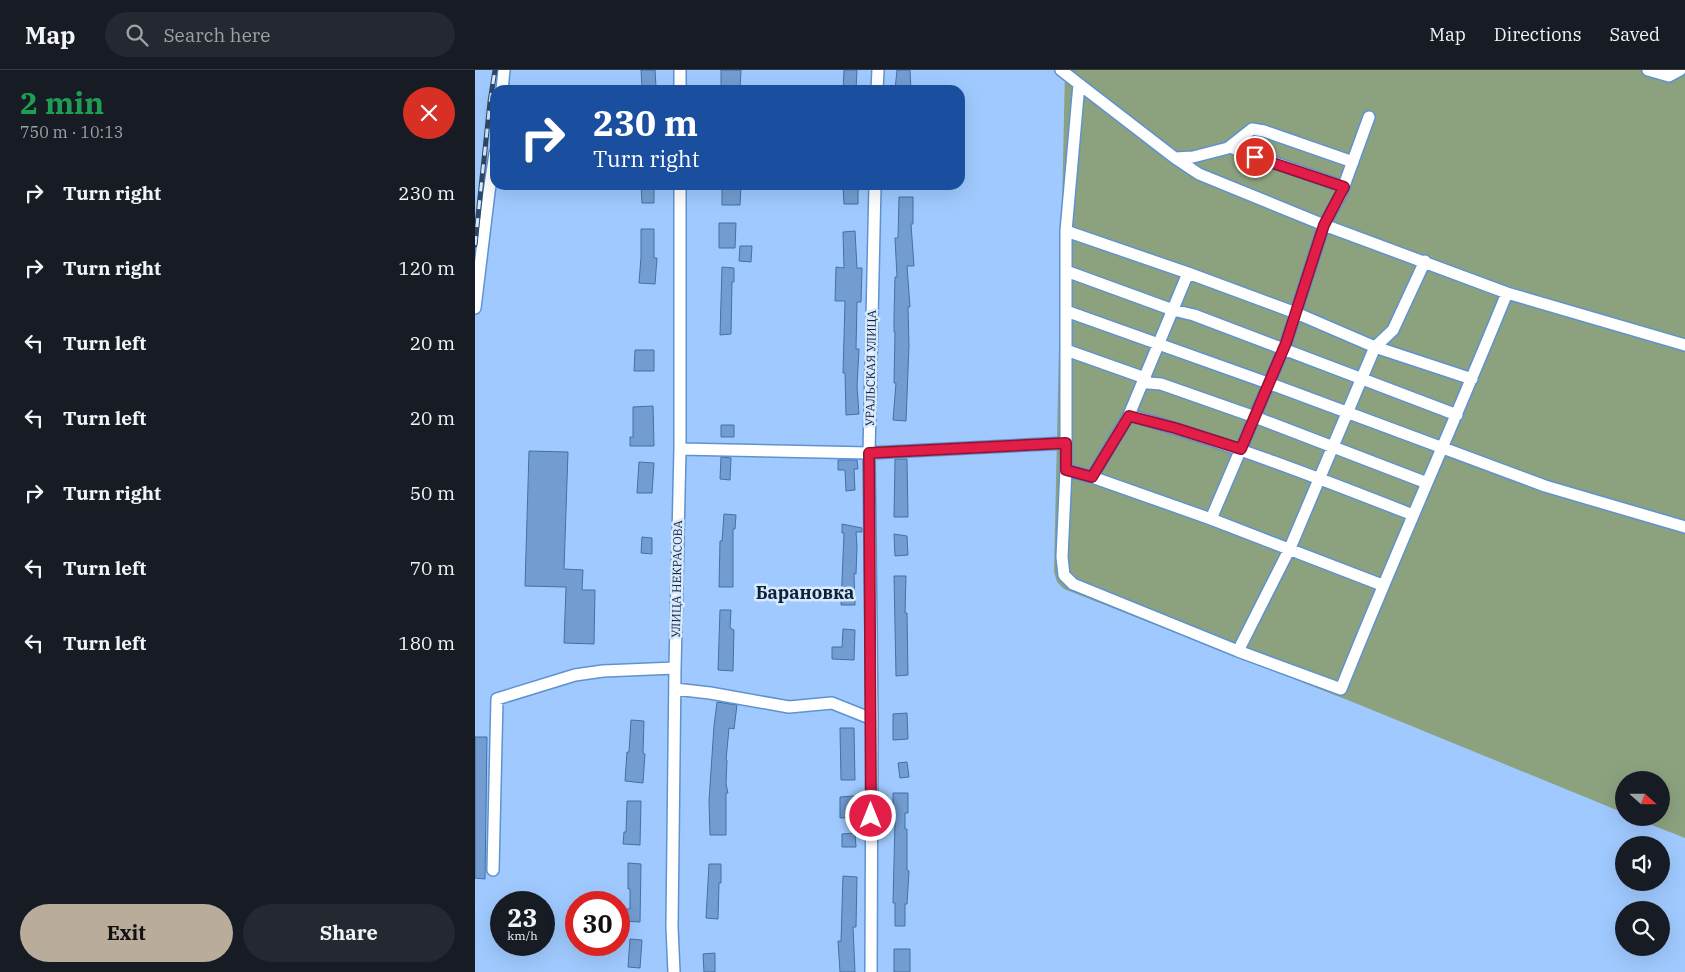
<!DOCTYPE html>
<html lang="en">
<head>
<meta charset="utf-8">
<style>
  :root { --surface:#171b24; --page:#242831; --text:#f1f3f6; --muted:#9ea1a6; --line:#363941; --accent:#b9ac9b }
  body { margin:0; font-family:"IBM Plex Serif",serif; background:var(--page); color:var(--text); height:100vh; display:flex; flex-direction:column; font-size:19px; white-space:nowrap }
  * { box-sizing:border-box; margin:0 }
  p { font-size:16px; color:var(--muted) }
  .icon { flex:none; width:28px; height:28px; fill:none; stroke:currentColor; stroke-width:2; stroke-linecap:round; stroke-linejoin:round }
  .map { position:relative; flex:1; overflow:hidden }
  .panel { display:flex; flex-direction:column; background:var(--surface); width:475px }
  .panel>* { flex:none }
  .top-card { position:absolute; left:15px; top:15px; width:475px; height:105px; border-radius:15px; box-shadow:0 5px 20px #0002; background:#1a4fa0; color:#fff; overflow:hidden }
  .needle { width:32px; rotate:111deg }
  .fabs { position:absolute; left:1140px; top:701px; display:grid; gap:10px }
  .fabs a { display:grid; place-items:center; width:55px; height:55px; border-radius:50%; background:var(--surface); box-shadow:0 5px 20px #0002; font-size:25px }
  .speed { position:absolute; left:15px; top:821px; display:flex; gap:10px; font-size:25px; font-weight:700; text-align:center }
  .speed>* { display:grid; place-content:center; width:65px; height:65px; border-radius:50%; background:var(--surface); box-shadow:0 5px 20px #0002; line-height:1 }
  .speed small { font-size:12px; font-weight:400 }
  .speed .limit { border:8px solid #d22; background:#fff; color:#111 }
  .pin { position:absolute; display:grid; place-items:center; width:42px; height:42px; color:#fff; margin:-21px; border:2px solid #fff; border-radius:50%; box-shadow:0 1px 5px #0007 }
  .me { position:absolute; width:55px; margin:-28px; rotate:0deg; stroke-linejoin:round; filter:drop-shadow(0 0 4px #0008) }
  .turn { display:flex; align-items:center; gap:18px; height:105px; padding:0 20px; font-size:22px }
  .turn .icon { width:65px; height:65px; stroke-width:2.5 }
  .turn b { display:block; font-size:35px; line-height:42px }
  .round { display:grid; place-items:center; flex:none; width:52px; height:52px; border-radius:26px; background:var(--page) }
  .headline { display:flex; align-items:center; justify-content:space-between; height:85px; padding:0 20px }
  h1 { font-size:30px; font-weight:700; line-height:38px; color:#1e9e55 }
  .primary-button { display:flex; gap:10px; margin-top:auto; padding:10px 20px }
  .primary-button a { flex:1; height:58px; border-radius:30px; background:var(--accent); color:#111; font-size:20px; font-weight:700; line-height:58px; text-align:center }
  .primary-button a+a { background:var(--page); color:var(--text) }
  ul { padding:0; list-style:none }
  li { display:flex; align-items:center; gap:15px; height:75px; padding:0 20px }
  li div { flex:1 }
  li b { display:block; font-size:19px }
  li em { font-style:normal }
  header { display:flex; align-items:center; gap:30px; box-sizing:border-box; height:70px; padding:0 25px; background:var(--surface); border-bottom:1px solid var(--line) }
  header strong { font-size:24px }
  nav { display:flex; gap:28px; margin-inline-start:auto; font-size:18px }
  .search { width:350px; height:45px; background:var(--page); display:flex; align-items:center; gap:12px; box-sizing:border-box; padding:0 18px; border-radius:28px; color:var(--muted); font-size:19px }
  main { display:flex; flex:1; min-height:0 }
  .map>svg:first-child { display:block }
  .green { fill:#8ca27f }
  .building { fill:#739dd0; stroke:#3f71ac }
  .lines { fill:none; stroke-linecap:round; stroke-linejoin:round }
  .minor-casing { stroke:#5e92d0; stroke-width:14 }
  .minor { stroke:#fff; stroke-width:11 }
  .rail-casing { stroke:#2e4867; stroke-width:5 }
  .rail { stroke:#d9e9fe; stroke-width:3; stroke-dasharray:9; stroke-linecap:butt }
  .route-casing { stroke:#92132f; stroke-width:12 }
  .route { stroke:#e11d48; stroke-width:9 }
  .labels { text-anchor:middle; stroke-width:5; stroke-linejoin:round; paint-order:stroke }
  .street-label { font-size:12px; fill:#0c213a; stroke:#d9e9fe }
  .district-label { font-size:18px; font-weight:bold; fill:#0c213a; stroke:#d9e9fe }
</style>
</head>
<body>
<header>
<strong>Map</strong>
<div class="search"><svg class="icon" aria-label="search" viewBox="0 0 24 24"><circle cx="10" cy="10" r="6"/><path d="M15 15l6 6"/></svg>Search here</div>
<nav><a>Map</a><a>Directions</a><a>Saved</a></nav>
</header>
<main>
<section class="panel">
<div class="headline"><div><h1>2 min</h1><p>750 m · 10:13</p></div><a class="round" style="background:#d93025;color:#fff"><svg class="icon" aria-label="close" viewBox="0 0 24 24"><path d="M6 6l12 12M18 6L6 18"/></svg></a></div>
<ul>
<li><svg class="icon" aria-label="right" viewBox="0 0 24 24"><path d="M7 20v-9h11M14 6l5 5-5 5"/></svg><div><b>Turn right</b></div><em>230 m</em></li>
<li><svg class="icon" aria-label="right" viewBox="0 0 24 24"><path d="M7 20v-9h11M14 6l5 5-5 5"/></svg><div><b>Turn right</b></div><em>120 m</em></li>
<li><svg class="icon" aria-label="left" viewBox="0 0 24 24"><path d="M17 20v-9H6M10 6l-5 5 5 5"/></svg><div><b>Turn left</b></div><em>20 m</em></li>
<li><svg class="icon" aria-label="left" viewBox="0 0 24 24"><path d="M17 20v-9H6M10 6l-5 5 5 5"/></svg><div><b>Turn left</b></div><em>20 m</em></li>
<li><svg class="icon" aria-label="right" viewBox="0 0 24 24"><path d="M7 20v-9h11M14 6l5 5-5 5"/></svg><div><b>Turn right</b></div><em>50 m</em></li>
<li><svg class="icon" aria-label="left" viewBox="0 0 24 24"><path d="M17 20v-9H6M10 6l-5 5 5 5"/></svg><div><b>Turn left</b></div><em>70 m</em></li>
<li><svg class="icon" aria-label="left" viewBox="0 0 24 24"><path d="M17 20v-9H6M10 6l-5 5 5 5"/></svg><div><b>Turn left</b></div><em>180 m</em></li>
</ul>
<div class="primary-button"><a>Exit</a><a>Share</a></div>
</section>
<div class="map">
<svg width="1210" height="902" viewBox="0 0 1210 902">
  <rect width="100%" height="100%" fill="#a0caff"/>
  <!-- green -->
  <path class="green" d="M590,0H1210V768L1159,748H1186V710H1149V743L885,635L589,519L582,512L579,502Z"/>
  <!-- building -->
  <path class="building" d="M166,0H180L181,17L167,18Z
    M246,0H266L265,20H246Z
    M369,0H382L381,20H368Z
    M422,0H435L436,20H420Z
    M166,115H179V133H167Z
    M247,115H266L265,135H247Z
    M368,115H383V134H369Z
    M424,127H438V154H436L439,196H432L435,237H433L434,276L431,351L418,350L421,313H419L420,262H419V247L420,207H422L420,168H423Z
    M244,153H261L260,178H244Z
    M166,159H179V188H182L180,214L164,213L166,187Z
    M380,161L382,198H387L386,232H382L381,279H384L382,316L384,344L371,345L370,303H368L370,231H360L361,197L369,198L368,162Z
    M265,176H277L276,192L264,191Z
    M247,197L259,198V212H257L256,264L245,265Z
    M160,280H179V301H159Z
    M178,336L179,376H155V367H158V337Z
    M246,355H259V367H246Z
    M54,381L93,382L89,499L108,500L107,520H120L119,574L89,573L91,517L50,516Z
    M246,387L256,388L255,410L245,409Z
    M420,389H432L433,447H419Z
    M363,390H382L383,399H379L380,420L371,421L370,400H363Z
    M164,392L179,393L177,423H162Z
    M249,444L261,445L260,459H258V517H244L245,471H247Z
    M367,454L387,458V462H381L382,476L381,504L379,503L380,535H366L369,463H367Z
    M419,464L432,466L433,485L420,486Z
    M167,467L177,468V484L166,483Z
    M419,506H431L430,543H432L433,605L421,606Z
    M245,540H256L255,558L259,560L258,601L243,600Z
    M368,559L380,560L379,590L357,589V577H367Z
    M242,632L262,635L259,659L254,658L251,690H252L251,714L253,723H251V765H235L234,731L239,656Z
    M432,643L433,669L418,670V644Z
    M156,650L169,651L168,683L170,684L168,713L150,711L152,682H154Z
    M365,658H379L380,710H366Z
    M0,667H12L10,809L0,808Z
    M432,692L434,707L425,708L423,693Z
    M418,723H433V743H430V759H432V800L434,801L432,834H430V856H420V833H418L420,751H418Z
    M379,726V747L365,748V727Z
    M152,731H166L165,775L148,774L149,762H151Z
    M380,763L381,777H367V764Z
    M153,793L166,794L165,852L148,851L149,839H155V819H153Z
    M234,794H246V813H244L243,849L231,848Z
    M368,806L382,807L381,857H378L380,902H365L363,871H366Z
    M155,869L167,870L165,898L153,897Z
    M419,879H435V902H419Z
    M240,883V902H229L228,884Z"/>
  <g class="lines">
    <defs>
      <path id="minor" d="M205,0V20
        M586,0L604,14L591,161V400L587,487L589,505L598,514L763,581L866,619C919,486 978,356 1032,223
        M1173,0L1194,6L1205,0
        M604,14L700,88L724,104L849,155L1032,223L1210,275
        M27,20L29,0
        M402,20L403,0
        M755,77L869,117
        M700,88L718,87L753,78L777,59L789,61L878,92
        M591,161L713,203L821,243L900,277L997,309
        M591,201L698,240L719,245L982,345
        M0,238L14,122L20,83
        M591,241L804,317L1070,416L1210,457
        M591,280L670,308L673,313L686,314L780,347L952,413
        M654,345C751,372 844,408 938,445
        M205,379L394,383L591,373
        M591,400L617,407L736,449L907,515
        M617,407L654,345L713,203
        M736,449L811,273L849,155L866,124L894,47
        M763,581L815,478L900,277L918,260L950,191
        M200,619L235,623L314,637L357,633L397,649
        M18,800L22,629L100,605L128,601L200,598
        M199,902L197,857L200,598L205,379V115
        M396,902L397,649L394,383L400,115"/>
    </defs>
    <!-- minor casing -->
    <use href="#minor" class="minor-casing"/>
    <!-- minor -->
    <use href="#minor" class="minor"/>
    <defs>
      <path id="rail" d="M0,175L15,32L20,0"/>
    </defs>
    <!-- rail casing -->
    <use href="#rail" class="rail-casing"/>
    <!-- rail -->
    <use href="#rail" class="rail"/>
  </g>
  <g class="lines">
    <defs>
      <path id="route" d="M396,746L394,383L591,373V400L617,407L654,346L700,358L766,379L811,273L849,155L869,117L780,87"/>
    </defs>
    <!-- route casing -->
    <use href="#route" class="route-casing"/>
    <!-- route -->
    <use href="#route" class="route"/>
  </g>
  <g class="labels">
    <!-- street labels -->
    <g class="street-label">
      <text transform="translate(396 298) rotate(-89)" y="4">УРАЛЬСКАЯ УЛИЦА</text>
      <text transform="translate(202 509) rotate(-89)" y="4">УЛИЦА НЕКРАСОВА</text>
    </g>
    <!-- district labels -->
    <g class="district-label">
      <text x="330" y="529">Барановка</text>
    </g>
  </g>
</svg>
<div class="fabs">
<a><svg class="needle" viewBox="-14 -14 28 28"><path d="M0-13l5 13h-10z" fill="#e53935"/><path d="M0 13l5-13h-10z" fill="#9ea1a6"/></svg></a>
<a><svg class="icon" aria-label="sound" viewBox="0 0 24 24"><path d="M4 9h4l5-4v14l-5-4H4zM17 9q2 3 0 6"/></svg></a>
<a><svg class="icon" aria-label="search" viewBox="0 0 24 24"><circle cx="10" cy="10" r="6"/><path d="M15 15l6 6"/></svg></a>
</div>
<div class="speed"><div>23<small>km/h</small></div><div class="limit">30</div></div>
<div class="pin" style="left:780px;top:87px;background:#d93025"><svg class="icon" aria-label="arrive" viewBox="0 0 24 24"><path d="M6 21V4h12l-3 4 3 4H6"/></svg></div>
<svg class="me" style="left:396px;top:746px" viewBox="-20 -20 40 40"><circle r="17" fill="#e11d48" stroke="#fff" stroke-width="3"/><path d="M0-11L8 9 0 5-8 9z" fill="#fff"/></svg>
<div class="top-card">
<div class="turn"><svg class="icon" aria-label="right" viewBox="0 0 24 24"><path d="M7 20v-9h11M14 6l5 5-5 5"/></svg><div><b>230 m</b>Turn right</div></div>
</div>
</div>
</main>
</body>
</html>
